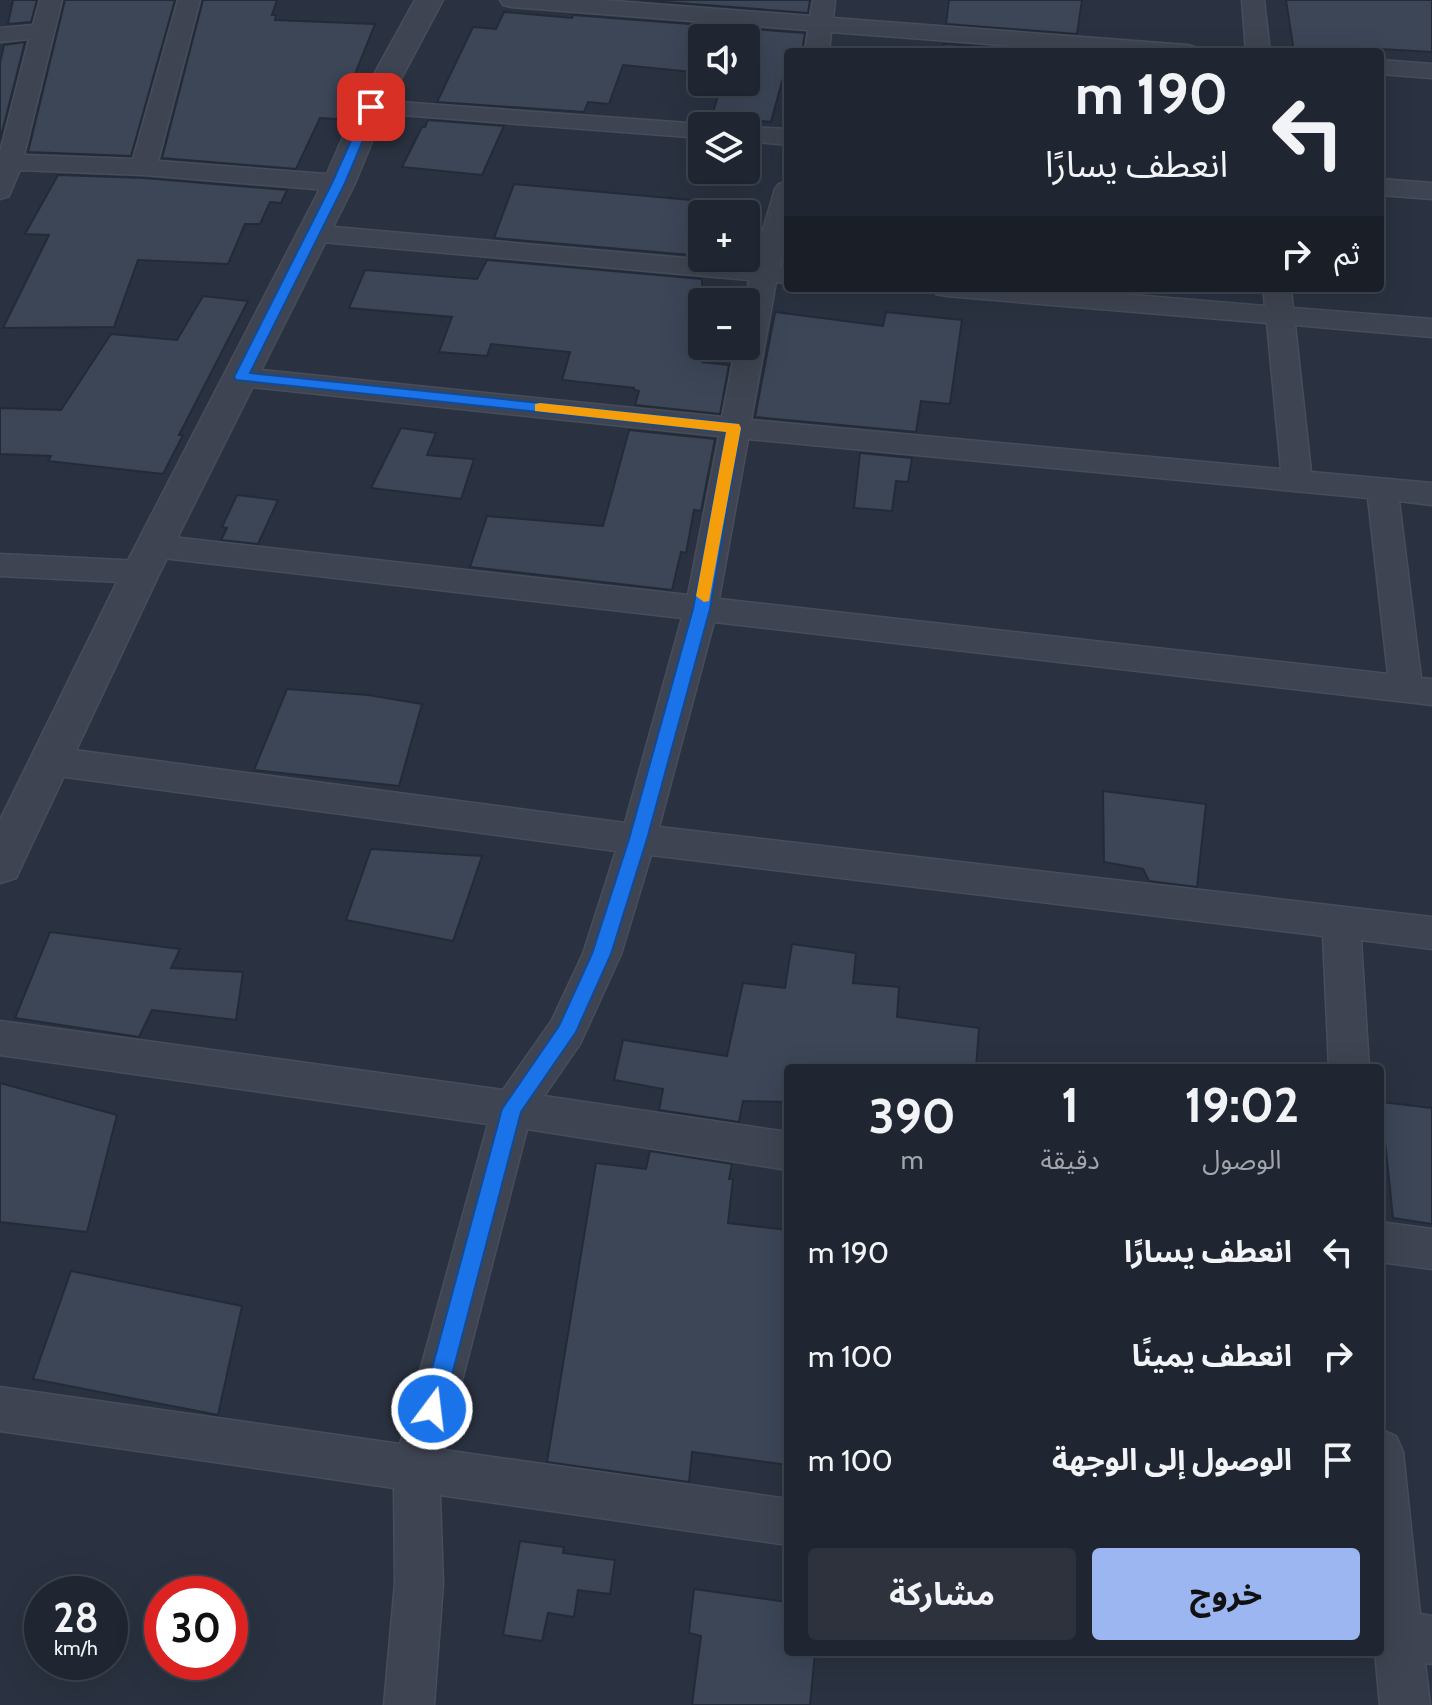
<!DOCTYPE html>
<html lang="ar">
<head>
<meta charset="utf-8">
<style>
  :root { --surface:#202631; --page:#2d323d; --text:#f1f3f6; --muted:#a2a5ab; --line:#3d434d; --accent:#9bb6f0 }
  body { margin:0; font-family:Cabin,"Noto Sans Arabic",sans-serif; background:var(--page); color:var(--text); direction:rtl; height:100vh; display:flex; flex-direction:column; font-size:30px; white-space:nowrap }
  * { box-sizing:border-box; margin:0 }
  p { font-size:26px; color:var(--muted) }
  .icon { flex:none; width:44px; height:44px; fill:none; stroke:currentColor; stroke-width:2; stroke-linecap:round; stroke-linejoin:round }
  .map { position:relative; flex:1; overflow:hidden; direction:ltr }
  .side { position:absolute; left:784px; top:1064px; width:600px; height:592px; display:flex; flex-direction:column; background:var(--surface); border-radius:8px; box-shadow:0 8px 32px #0002,0 0 0 2px var(--line); direction:rtl }
  .side>* { flex:none }
  .guide { position:absolute; left:784px; top:48px; width:600px; height:244px; border-radius:8px; box-shadow:0 8px 32px #0002,0 0 0 2px var(--line); direction:rtl; background:#202631; color:var(--text); overflow:hidden }
  .tools { position:absolute; left:688px; top:24px; display:grid; gap:16px }
  .tools a { display:grid; place-items:center; width:72px; height:72px; border-radius:8px; background:var(--surface); box-shadow:0 8px 32px #0002,0 0 0 2px var(--line); font-size:40px }
  .speed { position:absolute; left:24px; top:1576px; display:flex; gap:16px; font-size:40px; font-weight:700; text-align:center }
  .speed>* { display:grid; place-content:center; width:104px; height:104px; border-radius:50%; background:var(--surface); box-shadow:0 8px 32px #0002,0 0 0 2px var(--line); line-height:1 }
  .speed small { font-size:20px; font-weight:400 }
  .speed .limit { border:12px solid #d22; background:#fff; color:#111 }
  .pin { position:absolute; display:grid; place-items:center; width:68px; height:68px; color:#fff; margin:-34px; border-radius:16px; box-shadow:0 4px 12px #0006 }
  .me { position:absolute; width:88px; margin:-44px; rotate:15deg; stroke-linejoin:round; filter:drop-shadow(0 0 6px #0008) }
  .turn { display:flex; align-items:center; gap:28px; height:168px; padding:0 24px; font-size:36px }
  .turn .icon { width:104px; height:104px; stroke-width:2.5 }
  .turn b { display:block; font-size:56px; line-height:68px }
  .then { display:flex; align-items:center; height:76px; padding:0 24px; background:#0003; gap:16px; font-size:30px }
  .eta { display:flex; justify-content:space-evenly; align-items:center; height:136px; text-align:center }
  .eta b { font-size:48px; font-weight:700; line-height:56px }
  .cta { display:flex; gap:16px; margin-top:auto; padding:16px 24px }
  .cta a { flex:1; height:92px; border-radius:8px; background:var(--accent); color:#111; font-size:32px; font-weight:700; line-height:92px; text-align:center }
  .cta a+a { background:var(--page); color:var(--text) }
  ul { padding:0; list-style:none }
  li { display:flex; align-items:center; gap:24px; height:104px; padding:0 24px }
  li div { flex:1 }
  li b { display:block; font-size:30px }
  li em { font-style:normal }
  .map>svg:first-child { display:block }
  .building { fill:#3c4657; stroke:#242b38; stroke-width:2 }
  .lines { fill:none; stroke-linecap:round; stroke-linejoin:round }
  .minor-casing { stroke:#474d5a; stroke-width:3 }
  .tertiary-casing { stroke:#474d5a; stroke-width:3 }
  .minor { fill:#3e4451; fill-rule:evenodd }
  .tertiary { fill:#3e4451; fill-rule:evenodd }
  .route { fill:#1a73e8; stroke:#114b97; stroke-width:2 }
  .slow { fill:#f59e0b }
</style>
</head>
<body>
<div class="map">
<svg width="1432" height="1705" viewBox="0 0 1432 1705">
  <rect width="100%" height="100%" fill="#2a3241"/>
  <!-- building -->
  <path class="building" d="M13,0H37L31,22L8,24Z
    M65,0H175L131,156L28,152Z
    M203,0H277L272,15H276L275,20L375,24L337,119L320,118L296,169L162,158Z
    M640,0H810L808,13Z
    M949,0H1082L1077,34L946,24Z
    M1286,0H1432V52L1381,49V52H1294Z
    M504,12L572,18L573,15L805,33L802,52H788V78H783L771,122L712,116L722,82H746V38H702V73L623,65L609,104L588,102L584,112L437,102L473,27L496,29Z
    M25,42L0,140V63L4,45Z
    M944,44L1055,52H943Z
    M428,120L504,126L482,175L402,167L422,127H425Z
    M58,175L144,178L287,190L281,203L270,202L260,224H245L228,264L138,260L114,327L3,328L49,235L25,234Z
    M514,184L702,201V256L494,238Z
    M487,260L702,279V362L729,365L720,414L635,405L639,391L634,390V388L562,380L570,352L491,344L487,356L439,352L452,317L349,308L365,270L477,279Z
    M203,296L248,301L179,435H183L163,474L48,461L51,456L0,454V408L61,410L111,334L177,340Z
    M775,312L883,326L886,312L962,320L950,404L921,401L916,432L755,417Z
    M401,428L436,433L427,455L474,459L461,499L371,488Z
    M629,430L715,439L701,511L694,510L686,553L681,552L672,590L470,567L487,516L603,526Z
    M860,453L912,458L908,482L896,481L892,511L854,508Z
    M237,495L278,500L258,544L221,540L227,528L222,527Z
    M287,689L368,695L422,704L399,786L254,770Z
    M1103,791L1206,804L1197,887L1149,881L1143,869L1104,862Z
    M371,849L482,856L453,941L346,920Z
    M50,932L180,949L171,968L243,972L236,1020L152,1010L139,1037L15,1018Z
    M792,944L856,953L853,983L899,987L897,1017L979,1028L976,1068H788V1102L743,1101L739,1122L659,1110L663,1089L614,1080L623,1040L727,1056L743,983L785,988Z
    M0,1083L117,1115L87,1232L0,1222Z
    M1381,1102L1432,1108V1224L1393,1218Z
    M650,1151L732,1164L729,1179H733L728,1223L788,1230V1465L692,1452L689,1482L547,1462L596,1163L646,1169Z
    M71,1271L242,1306L218,1415L33,1379Z
    M520,1541L564,1547L563,1553L615,1560L610,1594L578,1590L574,1617L548,1613L542,1641L503,1635Z
    M694,1589L788,1602V1652H815L810,1705H692L701,1636L689,1633Z"/>
  <g class="lines">
    <defs>
      <path id="minor" d="M40,0H62L24,155L133,159L178,0H200L158,161L339,175L348,178L352,183L348,188L339,191L144,175L20,170L9,196L0,199V152L29,39L0,42V28L33,25Z
        M500,0H601L810,16L813,0H835L833,18L1187,45L1195,47L1199,52H1095L831,32L829,52H805L808,30L511,7L503,5Z
        M1242,0H1264L1270,52H1246Z
        M1380,60L1432,64V78L1380,74Z
        M371,100L702,124L711,126H702V138L362,112L359,107L362,102Z
        M746,127L788,129V145L746,141Z
        M1380,179L1432,183V199L1380,195Z
        M788,181V236L780,266L788,267V283L776,282L751,420L1281,469L1267,323L946,296L936,294L932,288H1050L1265,306L1263,288H1291L1293,308L1432,319V337L1295,325L1311,472L1432,483V505L1399,501L1421,678L1432,679V705L714,622L659,827L1432,917V949L1361,940L1369,1068H1329L1323,936L651,855L621,954L580,1044L544,1096L788,1132V1170L527,1129L444,1450L788,1499V1545L440,1495L443,1583L434,1705H384L395,1583L394,1488L0,1431V1387L400,1444L488,1124L0,1055V1021L503,1090L552,1020L583,954L616,851L51,775L39,771L34,761L39,751L51,747L625,823L682,618L154,557L143,554L138,546L143,538L154,535L688,595L719,436L241,386L231,384L227,377L231,370L241,368L722,417L736,346H746L745,302L749,280L311,241L302,239L298,233L302,227L311,225L753,264L775,189L779,184ZM748,439L1368,498L1388,674L719,599Z
        M0,554L141,561L152,564L157,572L152,580L141,583L0,576Z
        M1380,1222L1432,1229V1269L1380,1262Z
        M1380,1429L1396,1436L1403,1452L1420,1614L1432,1616V1664L1425,1663L1430,1705H1380L1375,1652H1380Z"/>
      <path id="tertiary" d="M415,0H443L386,107L355,183L160,572L22,865L16,878L0,883V820L122,572L323,183L356,107Z"/>
    </defs>
    <!-- minor casing -->
    <use href="#minor" class="minor-casing"/>
    <!-- tertiary casing -->
    <use href="#tertiary" class="tertiary-casing"/>
    <!-- minor -->
    <use href="#minor" class="minor"/>
    <!-- tertiary -->
    <use href="#tertiary" class="tertiary"/>
  </g>
  <!-- route -->
  <path class="route" d="M367,105L377,107L345,183L250,373L734,423L741,428L710,609L647,839L611,954L576,1032L521,1112L443,1409L440,1417L432,1420L424,1417L421,1409L502,1109L559,1026L592,954L629,839L693,609L726,432L236,380L234,377L332,183Z"/>
  <!-- slow -->
  <path class="slow" d="M540,403L739,424L741,428L709,601L704,602L696,596L726,432L535,411V404Z"/>
</svg>
<div class="tools">
<a><svg class="icon" aria-label="sound" viewBox="0 0 24 24"><path d="M4 9h4l5-4v14l-5-4H4zM17 9q2 3 0 6"/></svg></a>
<a><svg class="icon" aria-label="layers" viewBox="0 0 24 24"><path d="M12 4l9 5-9 5-9-5zM3 14l9 5 9-5"/></svg></a>
<a>+</a>
<a>−</a>
</div>
<div class="speed"><div>28<small>km/h</small></div><div class="limit">30</div></div>
<div class="pin" style="left:371px;top:107px;background:#d93025"><svg class="icon" aria-label="arrive" viewBox="0 0 24 24"><path d="M6 21V4h12l-3 4 3 4H6"/></svg></div>
<svg class="me" style="left:432px;top:1409px" viewBox="-20 -20 40 40"><circle r="17" fill="#1a73e8" stroke="#fff" stroke-width="3"/><path d="M0-11L8 9 0 5-8 9z" fill="#fff"/></svg>
<div class="guide">
<div class="turn"><svg class="icon" aria-label="left" viewBox="0 0 24 24"><path d="M17 20v-9H6M10 6l-5 5 5 5"/></svg><div><b>190 m</b>انعطف يسارًا</div></div>
<div class="then">ثم<svg class="icon" aria-label="right" viewBox="0 0 24 24"><path d="M7 20v-9h11M14 6l5 5-5 5"/></svg></div>
</div>
<section class="side">
<div class="eta">
<div><b>19:02</b><p>الوصول</p></div>
<div><b>1</b><p>دقيقة</p></div>
<div><b>390</b><p>m</p></div>
</div>
<ul>
<li><svg class="icon" aria-label="left" viewBox="0 0 24 24"><path d="M17 20v-9H6M10 6l-5 5 5 5"/></svg><div><b>انعطف يسارًا</b></div><em>190 m</em></li>
<li><svg class="icon" aria-label="right" viewBox="0 0 24 24"><path d="M7 20v-9h11M14 6l5 5-5 5"/></svg><div><b>انعطف يمينًا</b></div><em>100 m</em></li>
<li><svg class="icon" aria-label="arrive" viewBox="0 0 24 24"><path d="M6 21V4h12l-3 4 3 4H6"/></svg><div><b>الوصول إلى الوجهة</b></div><em>100 m</em></li>
</ul>
<div class="cta"><a>خروج</a><a>مشاركة</a></div>
</section>
</div>
</body>
</html>
